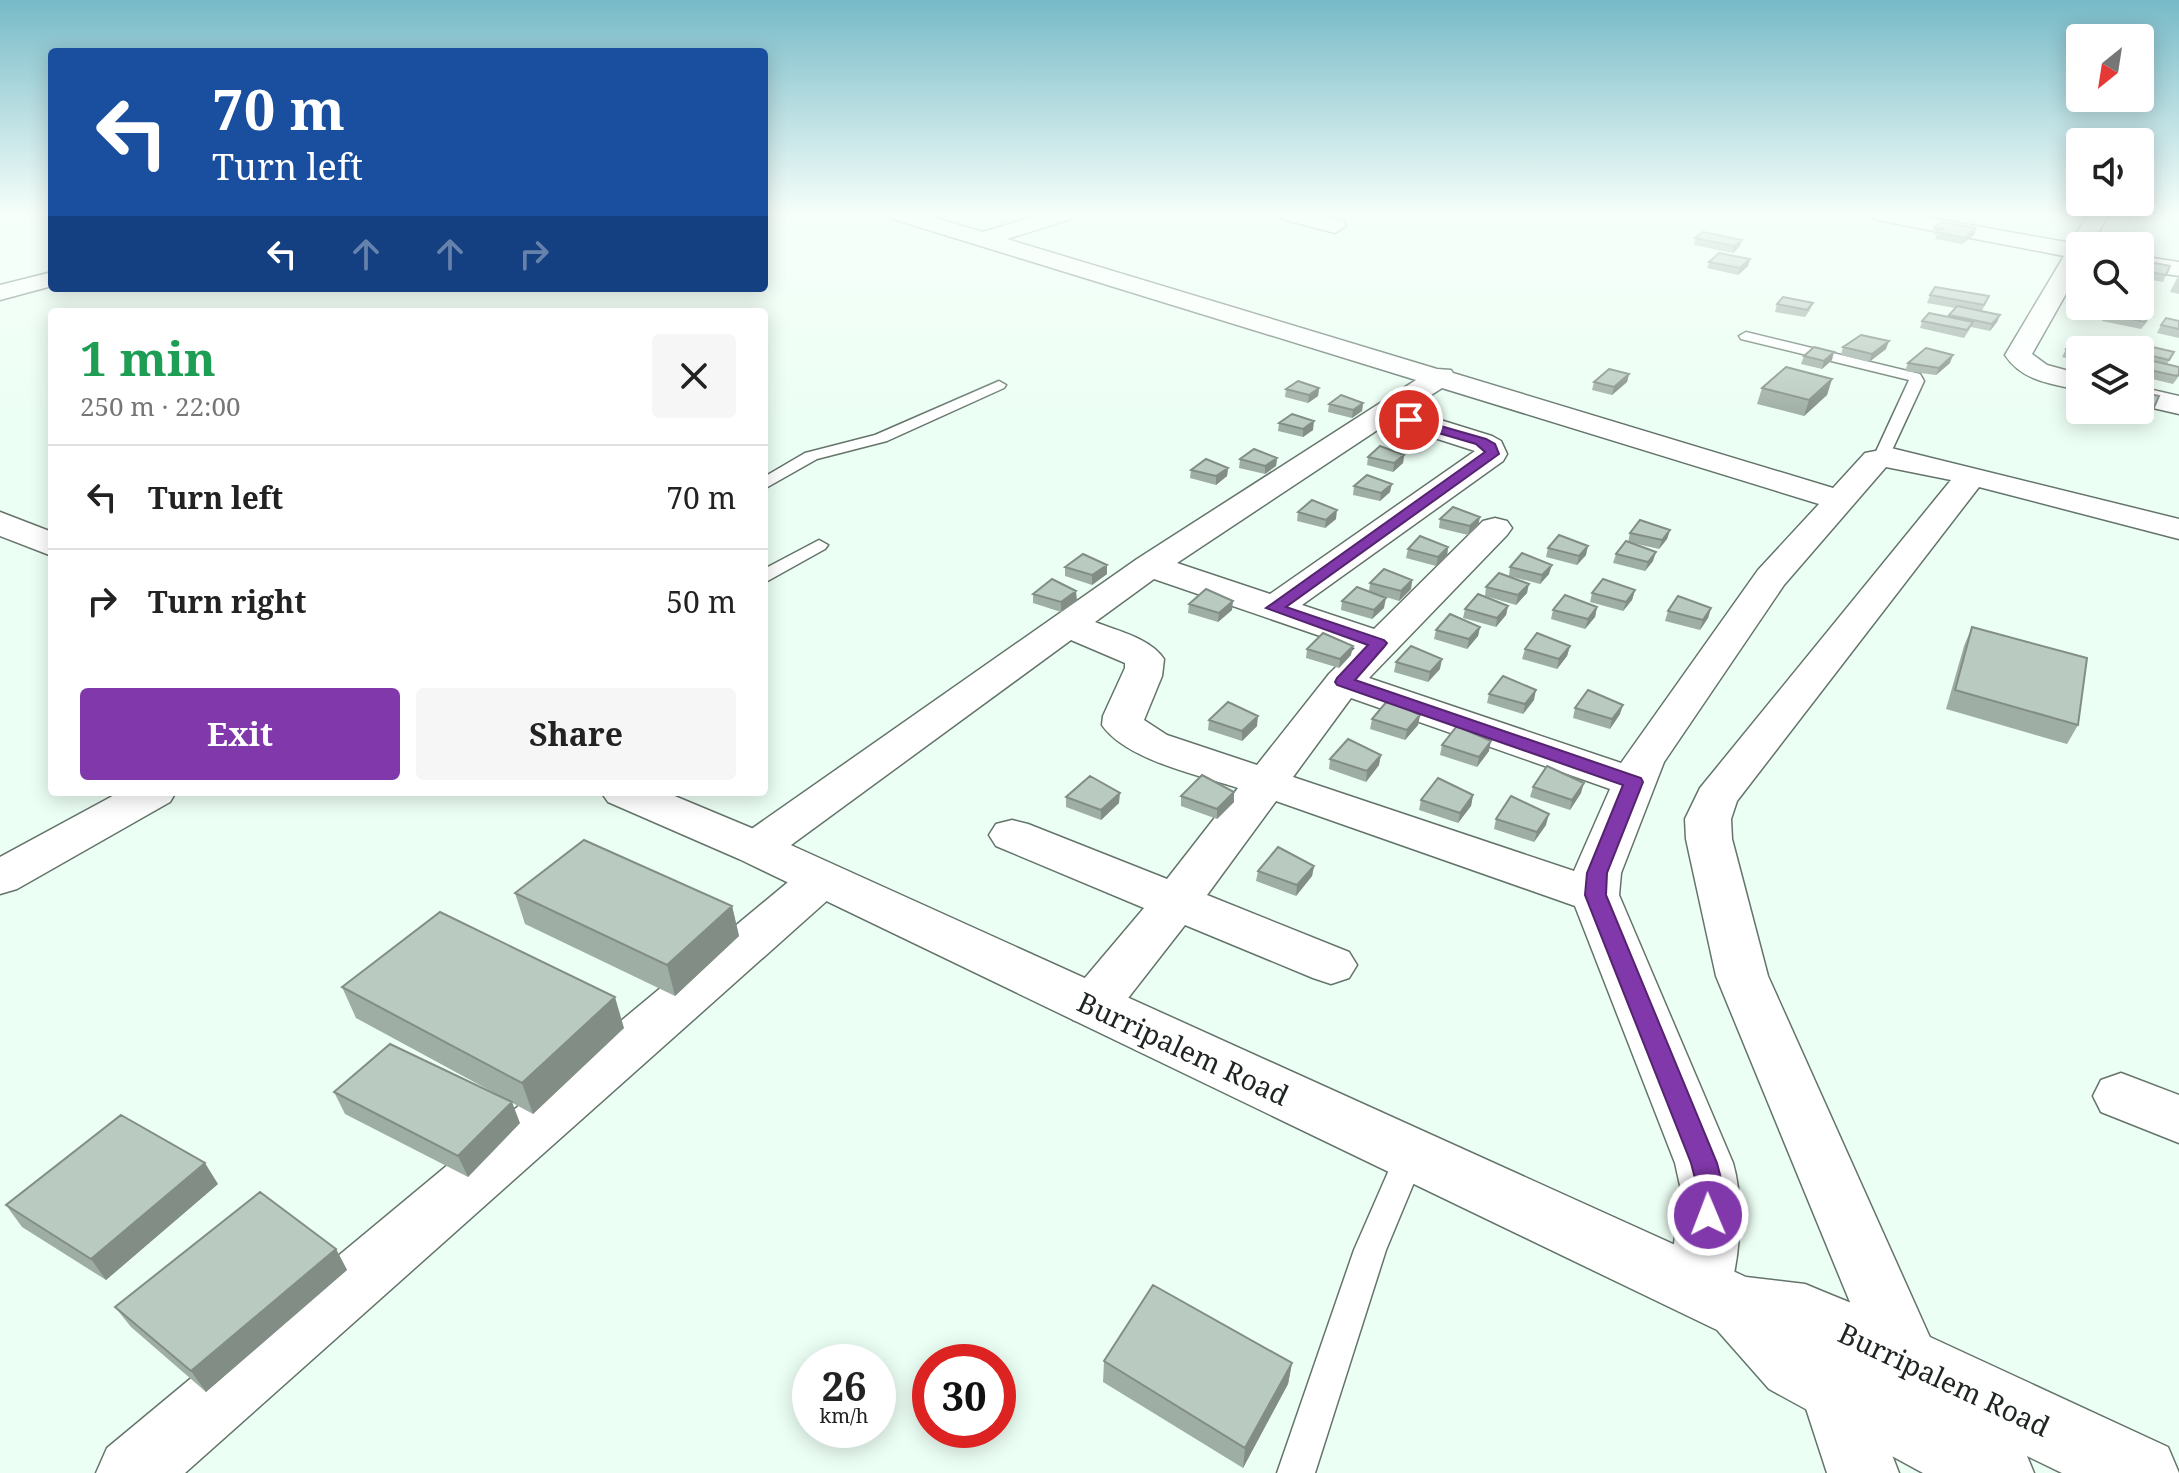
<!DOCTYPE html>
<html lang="en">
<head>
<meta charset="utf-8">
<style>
  :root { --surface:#fff; --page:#f6f6f6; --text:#222; --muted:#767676; --line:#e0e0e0; --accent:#8138aa }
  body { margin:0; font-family:"Noto Serif",serif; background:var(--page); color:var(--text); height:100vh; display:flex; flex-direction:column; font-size:30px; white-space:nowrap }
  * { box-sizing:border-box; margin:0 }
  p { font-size:26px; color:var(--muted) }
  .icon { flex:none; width:44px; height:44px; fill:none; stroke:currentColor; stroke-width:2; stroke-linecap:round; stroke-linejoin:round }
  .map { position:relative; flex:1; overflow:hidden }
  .panel { position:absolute; left:48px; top:308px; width:720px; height:488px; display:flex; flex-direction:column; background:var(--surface); border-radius:8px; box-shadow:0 4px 20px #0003 }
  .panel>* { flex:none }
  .top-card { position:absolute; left:48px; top:48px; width:720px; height:244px; border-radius:8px; box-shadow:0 4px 20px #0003; background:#1a4fa0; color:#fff; overflow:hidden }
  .needle { width:52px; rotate:210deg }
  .buttons { position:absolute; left:2066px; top:24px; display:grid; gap:16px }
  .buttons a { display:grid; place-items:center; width:88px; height:88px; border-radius:8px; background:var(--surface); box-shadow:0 4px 20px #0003; font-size:40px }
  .speed { position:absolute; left:792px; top:1344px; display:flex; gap:16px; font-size:40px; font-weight:700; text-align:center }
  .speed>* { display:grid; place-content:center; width:104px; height:104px; border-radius:50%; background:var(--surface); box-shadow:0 4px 20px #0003; line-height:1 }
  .speed small { font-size:20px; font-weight:400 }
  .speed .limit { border:12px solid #d22; background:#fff; color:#111 }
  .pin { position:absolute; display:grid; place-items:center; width:68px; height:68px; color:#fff; margin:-34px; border:4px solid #fff; border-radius:50%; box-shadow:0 2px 8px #0007 }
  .me { position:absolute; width:88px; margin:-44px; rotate:359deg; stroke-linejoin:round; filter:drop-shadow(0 0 6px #0008) }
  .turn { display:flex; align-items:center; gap:28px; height:168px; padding:0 32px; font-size:36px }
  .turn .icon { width:104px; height:104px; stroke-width:2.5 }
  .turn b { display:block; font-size:56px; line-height:68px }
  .lanes { display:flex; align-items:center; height:76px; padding:0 32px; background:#0003; justify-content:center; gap:40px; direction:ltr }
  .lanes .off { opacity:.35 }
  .round { display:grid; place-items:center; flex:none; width:84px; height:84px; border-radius:8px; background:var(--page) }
  .head { display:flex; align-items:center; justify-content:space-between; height:136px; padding:0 32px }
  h1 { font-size:48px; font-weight:700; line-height:60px; color:#1e9e55 }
  .cta { display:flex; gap:16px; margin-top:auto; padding:16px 32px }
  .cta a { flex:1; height:92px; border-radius:8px; background:var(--accent); color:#fff; font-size:32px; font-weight:700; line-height:92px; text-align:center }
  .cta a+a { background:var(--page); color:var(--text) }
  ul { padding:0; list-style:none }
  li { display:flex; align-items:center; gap:24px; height:104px; padding:0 32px; border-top:2px solid var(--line) }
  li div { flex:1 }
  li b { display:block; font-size:30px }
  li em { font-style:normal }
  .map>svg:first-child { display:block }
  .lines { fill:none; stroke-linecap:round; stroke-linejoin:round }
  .service-casing { stroke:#64746b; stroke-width:3 }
  .minor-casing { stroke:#64746b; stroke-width:3 }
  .secondary-casing { stroke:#64746b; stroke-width:3 }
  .service { fill:#fff; fill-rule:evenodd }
  .minor { fill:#fff; fill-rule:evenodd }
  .secondary { fill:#fff; fill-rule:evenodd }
  .wall { fill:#9faea5 }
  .shaded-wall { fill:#828d86 }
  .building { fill:#b9cac0; stroke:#828d86; stroke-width:2 }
  .route { fill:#8138aa; stroke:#54246e; stroke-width:2 }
  .labels { text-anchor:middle; stroke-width:8; stroke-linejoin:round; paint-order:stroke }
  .near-street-label { font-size:28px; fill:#1e2521; stroke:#fff }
</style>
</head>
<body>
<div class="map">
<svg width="2179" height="1473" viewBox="0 0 2179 1473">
  <rect width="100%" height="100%" fill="#ecfff4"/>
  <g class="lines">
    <defs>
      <path id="service" d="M1746,332L1920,374L1924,381L1887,461L1881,463L1873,458L1909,380L1741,339L1739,336Z
        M999,381L1006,385L1004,388L887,441L817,459L764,489V477L805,453L875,435Z
        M819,540L828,545L825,549L764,583V569Z
        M1410,1143L1421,1147L1425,1156L1386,1250L1315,1473H1277L1354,1250L1399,1147Z"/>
      <path id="minor" d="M890,214H922L983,232L1042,214H1073L1071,219L1007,239L1437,369L1451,370L1453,373L1833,488L1865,453L1891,448L2179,519V539L1979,487L1737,801L1731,819L1732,839L1768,976L1941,1362L1932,1385L1908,1394L1884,1385L1716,976L1686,839L1685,819L1700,788L1951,480L1886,467L1784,585L1664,762L1621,873L1619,895L1733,1163C1745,1204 1740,1271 1723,1310L1700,1318L1677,1310L1668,1289L1681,1190L1675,1163L1575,906L1276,801L1207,895L1349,952L1357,965L1349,978L1331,984L1313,978L1185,925L1111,1020L1092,1026L1073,1020L1066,1006L1073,992L1144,908L996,846L989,835L996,824L1012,820L1028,824L1167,879L1238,788C1199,775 1126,760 1102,725L1103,716L1125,668V663L1071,640L772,859L756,863L740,859L733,848L740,837L1137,559L1416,380L893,219ZM1442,388L1819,504L1758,570L1621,763L1369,678L1507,535L1512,528L1507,521L1495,518L1483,521L1374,629L1302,605L1503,461L1507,454L1501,441L1492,436L1408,410ZM1388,423L1475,451L1270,594L1177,563ZM1154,579L1355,648L1329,674L1257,765L1167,735L1144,720L1162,676L1164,659C1150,638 1118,631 1095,622ZM1351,698L1610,789L1574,871L1293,777Z
        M1279,214H1313L1343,221L1346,226L1335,233L1282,219Z
        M1866,214H1909L2071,243L2088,214H2108L2092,246H2080V269L2032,354L2047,365L2080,374V390C2051,384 2022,381 2005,355L2064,256L1877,220Z
        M2140,256L2179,262V276L2140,270Z
        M52,272V286L0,300V285Z
        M2140,387L2179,396V414L2140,405Z
        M120,792H176L170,802L17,889L0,894V857Z
        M822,863L839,868L846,879L839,890L185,1473H96L107,1448L805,868Z
        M2121,1073L2179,1095V1143L2101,1112L2093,1096L2101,1080Z
        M1833,1354L1857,1364L1899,1473H1827L1799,1387L1809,1364Z"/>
      <path id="secondary" d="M0,512L52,532V556L0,536Z
        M601,792H665L773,837L1746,1277L1805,1284L1829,1294L1891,1319L2168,1447L2179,1473H2062L2027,1456L2034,1473H1923L1769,1389L1717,1330L739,859L608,802Z"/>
    </defs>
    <!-- service casing -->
    <use href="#service" class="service-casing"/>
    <!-- minor casing -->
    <use href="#minor" class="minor-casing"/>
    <!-- secondary casing -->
    <use href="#secondary" class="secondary-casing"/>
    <!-- service -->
    <use href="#service" class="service"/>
    <!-- minor -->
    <use href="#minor" class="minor"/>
    <!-- secondary -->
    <use href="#secondary" class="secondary"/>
  </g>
  <!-- wall -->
  <path class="wall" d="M1934,227L1976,228L1974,235L1962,244L1935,239L1936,235L1932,234Z
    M1695,238L1740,246L1733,253L1694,245Z
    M1750,259L1748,266L1738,275L1707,268L1709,262Z
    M2140,260L2166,275L2163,282L2140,278Z
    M2179,274V294L2170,292Z
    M1930,295L1989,296L1982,311L2000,315L1997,322L1990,331L1971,327L1964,338L1920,328L1922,321L1948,317L1955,308L1927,303Z
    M1813,303L1810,310L1805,317L1775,312L1777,304Z
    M2105,313L2150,315L2147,322L2141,329L2102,321Z
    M2179,321V338L2157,333L2161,325Z
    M2122,340L2174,352L2167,364L2179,367V376L2173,384L2140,376V350H2116Z
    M1843,347L1886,349L1869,362L1841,355Z
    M2066,349L2080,350V361L2062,357Z
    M1804,356L1832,360L1822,369L1801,364Z
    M1908,363H1950L1936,375L1905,371Z
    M1629,374L1627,382L1612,395L1592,390L1594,382Z
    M1832,379L1827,395L1804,416L1757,404L1762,388Z
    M1319,388L1318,396L1308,403L1285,397L1286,389Z
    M2140,392L2159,396L2148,420L2104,410H2140Z
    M1363,403L1362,411L1352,418L1328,412L1329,404Z
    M1279,423L1313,430L1303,437L1278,431Z
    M1404,455L1403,463L1393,472L1367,465L1368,457Z
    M1277,458L1276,466L1265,474L1239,468L1240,459Z
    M1228,468L1227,476L1216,485L1190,478L1191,470Z
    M1354,486L1390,492L1380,501L1353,495Z
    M1298,512L1336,519L1325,528L1297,521Z
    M1440,519L1478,526L1468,535L1439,528Z
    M1670,530L1667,539L1659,549L1628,542L1630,533Z
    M1448,547L1447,556L1436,566L1406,558L1408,549Z
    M1548,548L1586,555L1577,565L1546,557Z
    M1616,554L1653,561L1645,571L1613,563Z
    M1065,567L1107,574L1092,585L1065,576Z
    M1510,567L1549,574L1540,584L1509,576Z
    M1412,580L1411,589L1399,601L1376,594L1384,608L1372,619L1341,610L1342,601L1369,591L1370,583Z
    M1486,587L1527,593L1516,605L1485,596Z
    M1635,590L1632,600L1623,611L1590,602L1592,593Z
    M1033,594L1077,600L1061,612L1033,603Z
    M1189,604L1232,610L1218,622L1188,613Z
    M1508,606L1506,615L1496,627L1463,618L1465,609Z
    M1597,607L1595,617L1585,629L1551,619L1553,610Z
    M1711,608L1708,618L1700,630L1665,621L1668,611Z
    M1480,627L1478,636L1467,649L1434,639L1436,630Z
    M1972,627L2078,725L2067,744L1946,709L1964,646Z
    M1570,646L1567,656L1557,669L1522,659L1525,649Z
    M1307,649L1351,655L1339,668L1306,658Z
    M1396,662L1440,669L1428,682L1394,672Z
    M1489,694L1534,700L1523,714L1487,703Z
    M1575,708L1620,714L1610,729L1573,718Z
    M1420,715L1418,725L1405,740L1370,729L1372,719Z
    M1209,720L1257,726L1242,741L1208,730Z
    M1442,745L1489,751L1477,767L1440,755Z
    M1330,759L1379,765L1366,782L1329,769Z
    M1533,787L1581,793L1570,810L1530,797Z
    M1473,795L1471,806L1458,823L1419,810L1421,800Z
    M1181,796L1234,802L1217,819L1181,806Z
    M1066,797L1119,803L1101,820L1066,807Z
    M1496,819L1546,825L1534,842L1494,829Z
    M1314,866L1312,876L1296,896L1256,881L1258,871Z
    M515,893L732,906L739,936L675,996L525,924Z
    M342,987L624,1028L533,1114L356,1018Z
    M334,1092L520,1123L468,1177L345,1114Z
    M218,1184L106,1280L22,1227L6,1205Z
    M336,1249L347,1270L206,1392L131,1327L115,1307Z
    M1104,1361L1292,1363L1288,1384L1243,1468L1103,1382Z"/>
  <!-- shaded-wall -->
  <path class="shaded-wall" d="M1976,228L1974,235L1962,244L1965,238Z
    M1742,240L1740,246L1733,253L1734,246Z
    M1750,259L1748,266L1738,275L1740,268Z
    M2000,315L1997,322L1990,331L1992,324Z
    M1889,341L1886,349L1869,362L1872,354Z
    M1834,352L1832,360L1822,369L1824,361Z
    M1953,355L1950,363L1936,375L1939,368Z
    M1629,374L1627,382L1612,395L1614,387Z
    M1832,379L1827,395L1804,416L1809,400Z
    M1319,388L1318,396L1308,403L1309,395Z
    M1363,403L1362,411L1352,418L1353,410Z
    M1314,421L1313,430L1303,437V429Z
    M1404,455L1403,463L1393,472L1394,463Z
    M1277,458L1276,466L1265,474V466Z
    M1228,468L1227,476L1216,485V476Z
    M1392,484L1390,492L1380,501L1381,493Z
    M1337,510L1336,519L1325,528L1326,520Z
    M1480,517L1478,526L1468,535L1470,526Z
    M1670,530L1667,539L1659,549L1662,540Z
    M1588,546L1586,555L1577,565L1579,556Z
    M1448,547L1447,556L1436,566L1438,557Z
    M1656,552L1653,561L1645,571L1648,562Z
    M1107,565V574L1092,585V575Z
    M1552,565L1549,574L1540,584L1542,575Z
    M1412,580L1411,589L1399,601L1401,591Z
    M1529,584L1527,593L1516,605L1518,595Z
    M1635,590L1632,600L1623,611L1626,602Z
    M1076,591L1077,600L1061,612V602Z
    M1386,598L1384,608L1372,619L1374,610Z
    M1233,601L1232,610L1218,622L1219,613Z
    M1508,606L1506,615L1496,627L1497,618Z
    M1597,607L1595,617L1585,629L1588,619Z
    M1711,608L1708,618L1700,630L1703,620Z
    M1480,627L1478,636L1467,649L1469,639Z
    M1353,646L1351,655L1339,668L1340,659Z
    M1570,646L1567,656L1557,669L1559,659Z
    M1442,659L1440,669L1428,682L1430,672Z
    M1536,690L1534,700L1523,714L1525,704Z
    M1623,705L1620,714L1610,729L1612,719Z
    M1420,715L1418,725L1405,740L1407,730Z
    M1258,716L1257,726L1242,741V731Z
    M1491,741L1489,751L1477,767L1479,757Z
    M1381,755L1379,765L1366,782L1367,771Z
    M1584,783L1581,793L1570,810L1572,800Z
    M1234,792V802L1217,819V809Z
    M1120,793L1119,803L1101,820V810Z
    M1473,795L1471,806L1458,823L1460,813Z
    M1549,814L1546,825L1534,842L1537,832Z
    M1314,866L1312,876L1296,896L1297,885Z
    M732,906L739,936L675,996L667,965Z
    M615,997L624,1028L533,1114L522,1083Z
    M512,1102L520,1123L468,1177L458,1156Z
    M205,1163L218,1184L106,1280L91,1259Z
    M336,1249L347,1270L206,1392L191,1371Z
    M1292,1363L1288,1384L1243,1468L1245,1448Z"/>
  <!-- building -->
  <path class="building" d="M1941,222L1976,228L1965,238L1937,232L1942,229L1934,227Z
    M1703,232L1742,240L1734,246L1695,238Z
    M1719,253L1750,259L1740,268L1709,262Z
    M2140,260L2170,266L2166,275L2140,270Z
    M1935,287L1989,296L1984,305L1930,295Z
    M1783,297L1813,303L1807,310L1777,304Z
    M1957,306L2000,315L1992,324L1949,315Z
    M2111,306L2150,315L2144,322L2105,313Z
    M1929,313L1973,322L1967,330L1922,321Z
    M2166,318L2179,321V329L2161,325Z
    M1861,335L1889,341L1872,354L1843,347Z
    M2122,340L2174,352L2169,360L2140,353V350H2125L2117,348Z
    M2072,341L2112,350H2080V352L2066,349Z
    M1814,347L1834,352L1824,361L1804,356Z
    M1926,348L1953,355L1939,368L1908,363Z
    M2140,358L2179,367V374L2177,376L2140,368Z
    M1786,367L1832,379L1809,400L1762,388Z
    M1609,369L1629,374L1614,387L1594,382Z
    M1298,381L1319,388L1309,395L1286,389Z
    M2140,392L2159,396L2152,412L2140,409Z
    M1341,395L1363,403L1353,410L1329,404Z
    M1292,414L1314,421L1303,429L1279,423Z
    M1380,446L1404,455L1394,463L1368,457Z
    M1254,449L1277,458L1265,466L1240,459Z
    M1206,459L1228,468L1216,476L1191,470Z
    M1367,475L1392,484L1381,493L1354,486Z
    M1312,500L1337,510L1326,520L1298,512Z
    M1453,507L1480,517L1470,526L1440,519Z
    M1640,520L1670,530L1662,540L1630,533Z
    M1559,535L1588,546L1579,556L1548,548Z
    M1420,536L1448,547L1438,557L1408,549Z
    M1626,541L1656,552L1648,562L1616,554Z
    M1522,553L1552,565L1542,575L1510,567Z
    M1083,554L1107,565L1092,575L1065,567Z
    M1384,569L1412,580L1401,591L1370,583Z
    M1499,573L1529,584L1518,595L1486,587Z
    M1052,579L1076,591L1061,602L1033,594Z
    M1603,579L1635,590L1626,602L1592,593Z
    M1357,587L1386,598L1374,610L1342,601Z
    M1206,589L1233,601L1219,613L1189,604Z
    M1478,594L1508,606L1497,618L1465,609Z
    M1565,595L1597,607L1588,619L1553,610Z
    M1678,596L1711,608L1703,620L1668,611Z
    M1450,614L1480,627L1469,639L1436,630Z
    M1972,627L2087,658L2078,725L1955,690Z
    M1323,633L1353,646L1340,659L1307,649Z
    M1537,633L1570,646L1559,659L1525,649Z
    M1411,646L1442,659L1430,672L1396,662Z
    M1503,676L1536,690L1525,704L1489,694Z
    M1588,690L1623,705L1612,719L1575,708Z
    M1388,700L1420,715L1407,730L1372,719Z
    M1228,702L1258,716L1242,731L1209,720Z
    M1457,726L1491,741L1479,757L1442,745Z
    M1348,739L1381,755L1367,771L1330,759Z
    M1547,766L1584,783L1572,800L1533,787Z
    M1202,775L1234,792L1217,809L1181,796Z
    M1090,776L1120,793L1101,810L1066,797Z
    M1438,778L1473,795L1460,813L1421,800Z
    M1511,796L1549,814L1537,832L1496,819Z
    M584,840L732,906L667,965L515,893Z
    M1278,847L1314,866L1297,885L1258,871Z
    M440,912L615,997L522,1083L342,987Z
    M390,1044L512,1102L458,1156L334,1092Z
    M121,1115L205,1163L91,1259L6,1205Z
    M260,1192L336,1249L191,1371L115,1307Z
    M1153,1285L1292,1363L1245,1448L1104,1361Z"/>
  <!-- sky -->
  <linearGradient id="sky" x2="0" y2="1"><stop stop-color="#77bac8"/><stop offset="0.51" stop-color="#f6fffa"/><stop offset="1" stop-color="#f6fffa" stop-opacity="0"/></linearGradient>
  <rect width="2179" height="420" fill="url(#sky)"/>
  <!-- route -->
  <path class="route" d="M1409,417L1486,439L1495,444L1499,454L1286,607L1384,640L1387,643L1384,647L1355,680L1641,778L1643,782L1607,873L1606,895L1717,1163L1724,1190L1717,1223L1708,1226L1699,1223L1695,1215L1698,1190L1691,1163L1585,895L1587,873L1623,785L1337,685L1335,682L1337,678L1368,645L1266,608L1485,452L1476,444L1404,423V418Z"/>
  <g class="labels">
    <!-- near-street labels -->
    <g class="near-street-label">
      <text transform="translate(1183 1049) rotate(25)" y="10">Burripalem Road</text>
      <text transform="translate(1944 1380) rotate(25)" y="10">Burripalem Road</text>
    </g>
  </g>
</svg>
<div class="buttons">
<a><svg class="needle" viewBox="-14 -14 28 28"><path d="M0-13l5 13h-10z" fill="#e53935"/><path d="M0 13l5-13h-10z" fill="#767676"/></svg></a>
<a><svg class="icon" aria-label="sound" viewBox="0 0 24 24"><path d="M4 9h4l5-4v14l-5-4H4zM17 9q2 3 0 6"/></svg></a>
<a><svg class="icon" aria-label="search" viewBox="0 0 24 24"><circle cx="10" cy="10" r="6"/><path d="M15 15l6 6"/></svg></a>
<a><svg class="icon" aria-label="layers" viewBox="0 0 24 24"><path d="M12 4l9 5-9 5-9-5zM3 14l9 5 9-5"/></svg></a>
</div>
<div class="speed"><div>26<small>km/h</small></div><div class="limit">30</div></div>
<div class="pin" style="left:1409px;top:420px;background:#d93025"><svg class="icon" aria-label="arrive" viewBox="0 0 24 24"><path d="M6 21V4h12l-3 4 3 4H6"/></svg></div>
<svg class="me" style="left:1708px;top:1215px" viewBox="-20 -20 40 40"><circle r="17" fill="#8138aa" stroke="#fff" stroke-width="3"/><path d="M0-11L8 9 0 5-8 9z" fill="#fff"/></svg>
<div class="top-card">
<div class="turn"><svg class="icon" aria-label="left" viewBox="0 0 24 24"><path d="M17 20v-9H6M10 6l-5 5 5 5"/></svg><div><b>70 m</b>Turn left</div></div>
<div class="lanes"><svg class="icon" aria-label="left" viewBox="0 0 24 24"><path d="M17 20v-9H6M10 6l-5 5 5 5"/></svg><svg class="icon off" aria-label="ahead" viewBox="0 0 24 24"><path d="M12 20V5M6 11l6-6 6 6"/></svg><svg class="icon off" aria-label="ahead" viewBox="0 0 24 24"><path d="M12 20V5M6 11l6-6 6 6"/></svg><svg class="icon off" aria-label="right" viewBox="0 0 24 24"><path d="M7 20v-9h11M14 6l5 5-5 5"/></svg></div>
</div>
<section class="panel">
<div class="head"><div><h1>1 min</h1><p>250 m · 22:00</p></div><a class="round"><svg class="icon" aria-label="close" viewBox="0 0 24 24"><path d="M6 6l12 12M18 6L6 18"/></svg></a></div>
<ul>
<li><svg class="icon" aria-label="left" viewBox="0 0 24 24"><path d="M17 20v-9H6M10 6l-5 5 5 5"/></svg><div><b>Turn left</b></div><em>70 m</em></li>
<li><svg class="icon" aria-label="right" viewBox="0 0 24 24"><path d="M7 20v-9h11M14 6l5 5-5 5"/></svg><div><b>Turn right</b></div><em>50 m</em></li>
</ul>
<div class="cta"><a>Exit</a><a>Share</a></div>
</section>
</div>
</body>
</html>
